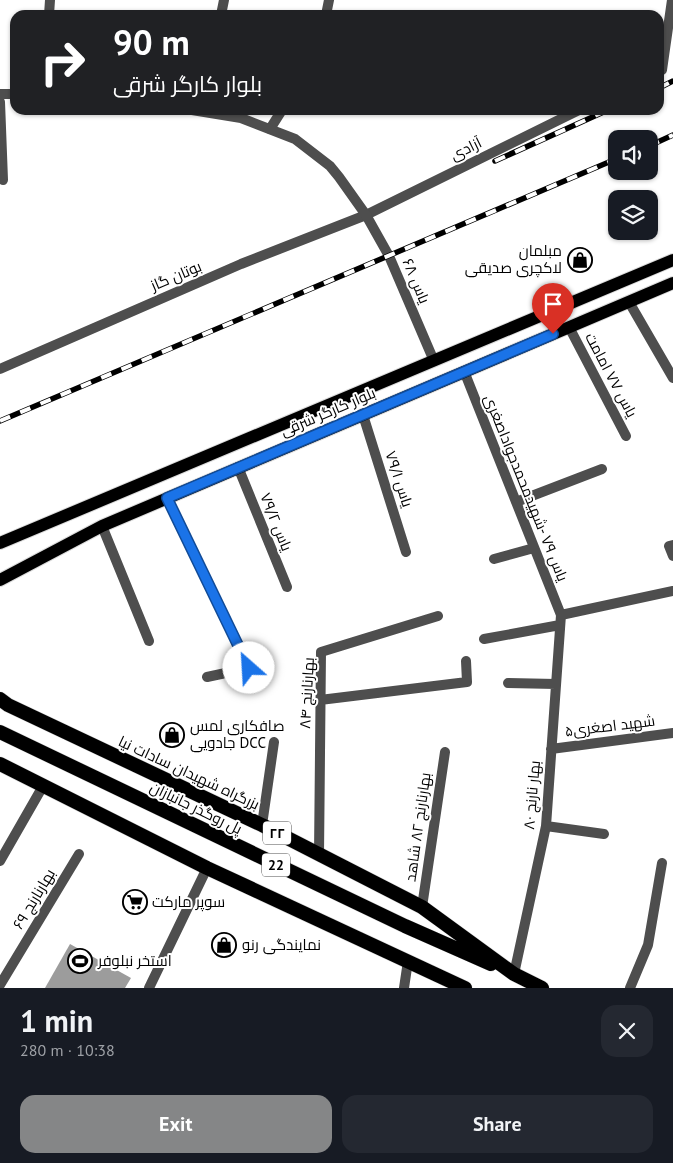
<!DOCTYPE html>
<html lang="en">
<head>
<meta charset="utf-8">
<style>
  :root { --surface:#171b24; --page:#242831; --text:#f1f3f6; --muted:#9ea1a6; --accent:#858687 }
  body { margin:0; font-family:"PT Sans",Cairo,sans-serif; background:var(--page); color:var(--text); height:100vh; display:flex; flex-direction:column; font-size:19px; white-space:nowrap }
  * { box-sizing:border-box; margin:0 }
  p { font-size:16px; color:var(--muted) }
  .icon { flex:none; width:28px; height:28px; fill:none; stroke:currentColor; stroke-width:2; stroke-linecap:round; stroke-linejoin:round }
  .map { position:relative; height:988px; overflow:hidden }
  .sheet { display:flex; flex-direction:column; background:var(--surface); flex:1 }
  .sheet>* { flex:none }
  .top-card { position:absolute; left:10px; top:10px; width:654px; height:105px; border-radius:15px; box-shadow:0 1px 4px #0004; background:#202124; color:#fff; overflow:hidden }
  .fabs { position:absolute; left:608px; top:130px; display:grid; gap:10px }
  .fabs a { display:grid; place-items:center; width:50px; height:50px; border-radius:10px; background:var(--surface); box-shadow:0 1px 4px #0004; font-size:25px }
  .pin { position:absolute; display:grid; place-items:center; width:42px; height:42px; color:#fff; margin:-51px -21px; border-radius:50% 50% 50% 0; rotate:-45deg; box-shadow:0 0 5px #0007 }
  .pin .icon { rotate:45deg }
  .me { position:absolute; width:55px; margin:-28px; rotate:334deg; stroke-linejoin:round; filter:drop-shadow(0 0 4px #0008) }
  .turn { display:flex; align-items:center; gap:18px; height:105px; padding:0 20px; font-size:22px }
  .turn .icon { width:65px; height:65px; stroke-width:2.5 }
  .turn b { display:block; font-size:35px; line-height:42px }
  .round { display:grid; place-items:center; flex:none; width:52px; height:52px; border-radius:15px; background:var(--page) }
  .headline { display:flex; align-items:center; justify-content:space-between; height:85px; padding:0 20px }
  h1 { font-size:30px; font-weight:600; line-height:38px }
  .action { display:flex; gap:10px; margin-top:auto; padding:10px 20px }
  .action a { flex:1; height:58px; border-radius:15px; background:var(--accent); color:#fff; font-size:20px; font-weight:600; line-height:58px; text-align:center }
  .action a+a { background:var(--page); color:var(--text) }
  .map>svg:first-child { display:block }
  .water { fill:#9c9c9c }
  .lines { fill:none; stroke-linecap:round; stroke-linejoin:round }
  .primary-casing { stroke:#dbdbdb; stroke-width:14 }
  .trunk-casing { stroke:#dbdbdb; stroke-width:15 }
  .minor { stroke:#4e4e4e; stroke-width:10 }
  .tertiary { stroke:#4e4e4e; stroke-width:10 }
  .primary { stroke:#000; stroke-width:12 }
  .trunk { stroke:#000; stroke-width:14 }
  .rail-casing { stroke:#000; stroke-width:5.5 }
  .rail { stroke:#fff; stroke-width:4; stroke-dasharray:11; stroke-linecap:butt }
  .route-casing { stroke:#114b97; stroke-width:12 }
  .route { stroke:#1a73e8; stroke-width:9 }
  .labels { text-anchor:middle; stroke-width:4; stroke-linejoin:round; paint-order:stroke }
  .shield { fill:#fff; stroke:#4c4c4c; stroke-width:1 }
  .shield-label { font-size:14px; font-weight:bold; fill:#000 }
  .street-label { font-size:15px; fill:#000; stroke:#fff }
  .poi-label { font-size:15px; fill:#000; stroke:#fff; text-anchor:start }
</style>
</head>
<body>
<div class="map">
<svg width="673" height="988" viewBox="0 0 673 988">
  <rect width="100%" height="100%" fill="#fff"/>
  <!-- water -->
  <path class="water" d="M70,944L131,978L125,988H45Z"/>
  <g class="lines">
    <defs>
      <path id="primary" d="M0,543L673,260
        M0,580L102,526L673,283"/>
      <path id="trunk" d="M0,699L8,705L262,825L422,907L514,974L542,988
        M0,732L405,926L491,964
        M0,764L207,868L465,988"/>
    </defs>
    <!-- primary casing -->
    <use href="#primary" class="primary-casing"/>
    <!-- trunk casing -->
    <use href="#trunk" class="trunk-casing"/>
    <!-- minor -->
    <path class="minor" d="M49,15L50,0
      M221,15L224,0
      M326,15L329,0
      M662,70L672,0
      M0,102L3,180
      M270,129L282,110
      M629,302L673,378
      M569,327L626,436
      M0,369L241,264L366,215L579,110
      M464,371L561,615L546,826L514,974
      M363,415L406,552
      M238,467L287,587
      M167,498L249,668L207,677
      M516,502L602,469
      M102,526L149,641
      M673,545L669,546L673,556
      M494,559L534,548
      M561,615L673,591
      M484,639L560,625
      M508,683L556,684
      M320,700L467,682L466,661
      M551,749L673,733
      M262,825L274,742
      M546,826L604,834
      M319,855L321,652L438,616
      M0,861L43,786
      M422,907L445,752
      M0,985L79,854
      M149,988L207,868
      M404,988L408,961
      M630,988L648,945L662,863"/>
    <!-- tertiary -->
    <path class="tertiary" d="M0,94H15
      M192,110L241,118L295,139L330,166L339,177L366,215L389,256L434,361"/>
    <!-- primary -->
    <use href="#primary" class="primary"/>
    <!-- trunk -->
    <use href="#trunk" class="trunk"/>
    <defs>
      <path id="rail" d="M659,88L673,81
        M649,146L673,135
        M495,161L608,110
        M0,421L616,159"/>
    </defs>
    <!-- rail casing -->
    <use href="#rail" class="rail-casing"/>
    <!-- rail -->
    <use href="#rail" class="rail"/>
  </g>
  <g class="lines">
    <defs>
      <path id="route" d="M249,668L167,498L553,334"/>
    </defs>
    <!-- route casing -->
    <use href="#route" class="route-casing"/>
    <!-- route -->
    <use href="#route" class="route"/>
  </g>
  <!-- icons -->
  <defs>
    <symbol id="shop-ring" viewBox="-11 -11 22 22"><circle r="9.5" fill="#fff" stroke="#000" stroke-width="1.5"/><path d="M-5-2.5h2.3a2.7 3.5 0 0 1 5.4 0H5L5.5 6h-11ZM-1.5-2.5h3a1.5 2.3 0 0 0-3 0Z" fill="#000"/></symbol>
    <symbol id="supermarket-ring" viewBox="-11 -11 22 22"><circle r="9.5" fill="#fff" stroke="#000" stroke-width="1.5"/><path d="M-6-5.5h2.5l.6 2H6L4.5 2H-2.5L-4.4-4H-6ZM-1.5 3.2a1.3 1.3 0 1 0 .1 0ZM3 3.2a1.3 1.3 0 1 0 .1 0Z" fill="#000"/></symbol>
    <symbol id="stadium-ring" viewBox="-11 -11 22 22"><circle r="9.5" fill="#fff" stroke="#000" stroke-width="1.5"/><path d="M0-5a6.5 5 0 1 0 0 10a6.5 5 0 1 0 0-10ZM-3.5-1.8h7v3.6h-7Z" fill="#000"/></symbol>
  </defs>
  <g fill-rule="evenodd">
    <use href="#shop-ring" x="566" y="246" width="28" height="28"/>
    <use href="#shop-ring" x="158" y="721" width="28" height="28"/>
    <use href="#supermarket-ring" x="121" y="888" width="28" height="28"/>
    <use href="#shop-ring" x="210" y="931" width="28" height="28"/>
    <use href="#stadium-ring" x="66" y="947" width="28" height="28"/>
  </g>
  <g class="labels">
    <!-- shield labels -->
    <g class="shield">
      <rect x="263" y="821.5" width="28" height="23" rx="4"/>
      <rect x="262" y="853.5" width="28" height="23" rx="4"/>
    </g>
    <g class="shield-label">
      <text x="277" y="838">۲۲</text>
      <text x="276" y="870">22</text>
    </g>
    <!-- street labels -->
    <g class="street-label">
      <text transform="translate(466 149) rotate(-26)" y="5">آزادی</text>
      <text transform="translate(176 276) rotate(-23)" y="5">بوتان گاز</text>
      <text transform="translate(416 281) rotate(67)" y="5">یاس ۶۸</text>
      <text transform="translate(611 375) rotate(62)" y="5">یاس ۷۷ امامت</text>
      <text transform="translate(328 412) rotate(-23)" y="5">بلوار کارگر شرقی</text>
      <text transform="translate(399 479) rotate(72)" y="5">یاس ۷۹/۱</text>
      <text transform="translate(526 488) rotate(68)" y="5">یاس ۷۹ -شهیدمحمدجواداصغری</text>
      <text transform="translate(276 522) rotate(68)" y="5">یاس ۷۹/۲</text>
      <text transform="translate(307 693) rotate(-87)" y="5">بهارنارنج ۸۴</text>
      <text transform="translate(610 726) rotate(-7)" y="5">شهید اصغری۵</text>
      <text transform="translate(189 773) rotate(25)" y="5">بزرگراه شهیدان سادات نیا</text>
      <text transform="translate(532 795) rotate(-85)" y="5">بهار نارنج ۸۰</text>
      <text transform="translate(196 808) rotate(26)" y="5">پل روگذر جانبازان</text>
      <text transform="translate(418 827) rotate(-82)" y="5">بهارنارنج ۸۲ شاهد</text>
      <text transform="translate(34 899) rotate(-59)" y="5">بهارنارنج ۶۹</text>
    </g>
    <!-- poi labels -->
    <g class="poi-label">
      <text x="562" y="256" text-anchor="end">مبلمان<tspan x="562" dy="17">لاکچری صدیقی</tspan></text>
      <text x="190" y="731">صافکاری لمس<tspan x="190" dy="17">جادویی DCC</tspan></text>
      <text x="152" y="907">سوپر مارکت</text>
      <text x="242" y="950">نمایندگی رنو</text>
      <text x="98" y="966">استخر نبلوفر</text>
    </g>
  </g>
</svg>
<div class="fabs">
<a><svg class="icon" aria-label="sound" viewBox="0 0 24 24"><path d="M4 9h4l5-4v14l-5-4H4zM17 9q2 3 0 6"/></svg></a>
<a><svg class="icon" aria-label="layers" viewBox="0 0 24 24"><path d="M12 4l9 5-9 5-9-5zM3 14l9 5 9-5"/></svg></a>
</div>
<div class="pin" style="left:553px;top:334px;background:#d93025"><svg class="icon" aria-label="arrive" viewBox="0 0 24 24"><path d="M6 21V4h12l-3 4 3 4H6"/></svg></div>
<svg class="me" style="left:249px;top:668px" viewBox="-20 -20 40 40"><circle r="19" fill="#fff"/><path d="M0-13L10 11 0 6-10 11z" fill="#1a73e8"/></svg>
<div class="top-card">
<div class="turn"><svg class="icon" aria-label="right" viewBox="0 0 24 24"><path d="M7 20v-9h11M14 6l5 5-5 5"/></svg><div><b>90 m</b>بلوار کارگر شرقی</div></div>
</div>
</div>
<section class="sheet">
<div class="headline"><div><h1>1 min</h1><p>280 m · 10:38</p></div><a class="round"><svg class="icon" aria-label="close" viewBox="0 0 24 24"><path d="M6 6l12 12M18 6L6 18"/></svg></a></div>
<div class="action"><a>Exit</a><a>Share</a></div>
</section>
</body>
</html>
